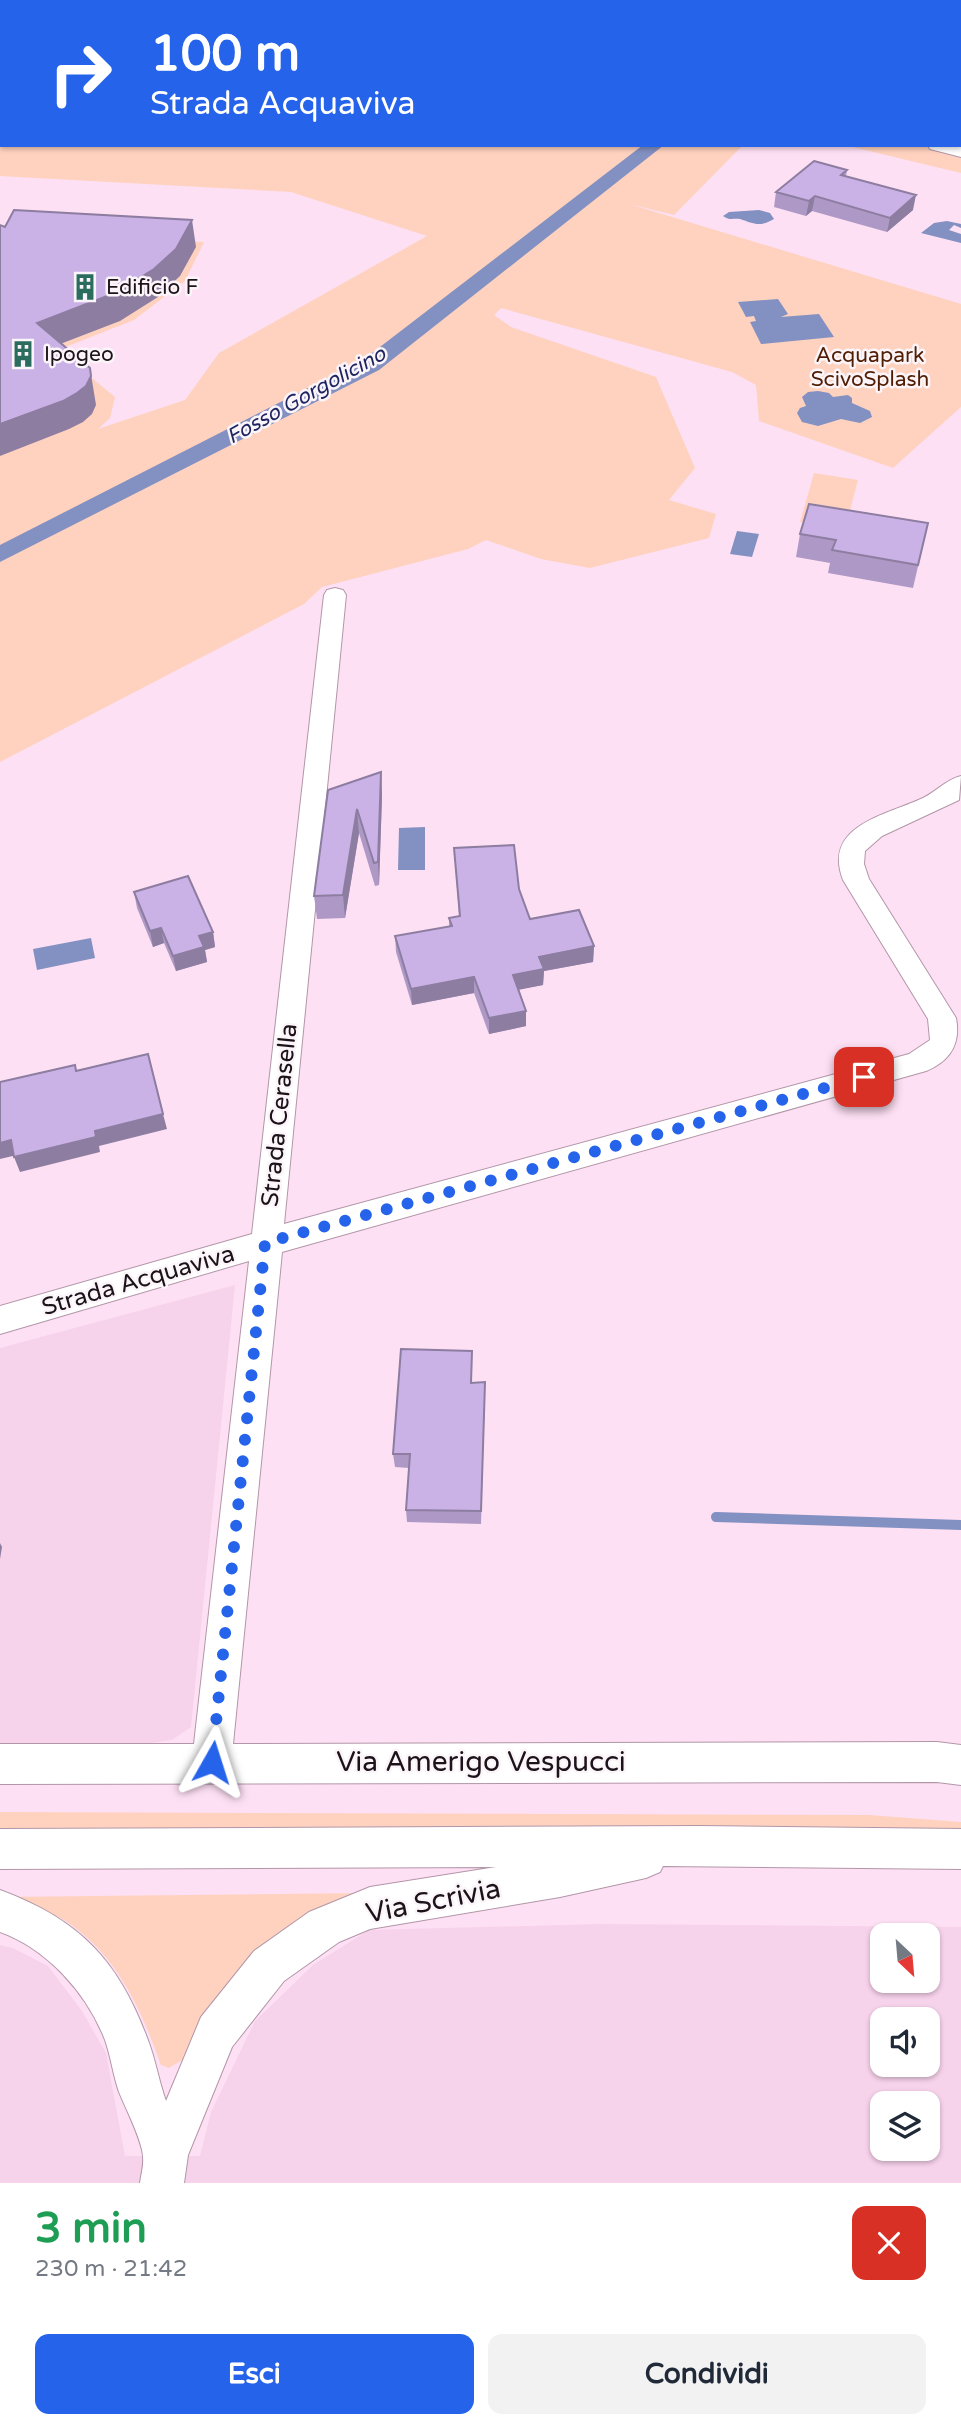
<!DOCTYPE html>
<html lang="it">
<head>
<meta charset="utf-8">
<style>
  :root { --surface:#fff; --page:#f2f2f3; --text:#1f2937; --muted:#747a83; --accent:#2563eb }
  body { margin:0; font-family:"Varela Round",sans-serif; background:var(--page); color:var(--text); height:100vh; display:flex; flex-direction:column; font-size:26px; white-space:nowrap }
  * { box-sizing:border-box; margin:0 }
  p { font-size:23px; color:var(--muted) }
  .icon { flex:none; width:38px; height:38px; fill:none; stroke:currentColor; stroke-width:2; stroke-linecap:round; stroke-linejoin:round }
  .map { position:relative; height:2183px; overflow:hidden }
  .side { display:flex; flex-direction:column; background:var(--surface); flex:1 }
  .side>* { flex:none }
  .hud { position:absolute; left:0px; top:0px; width:962px; height:147px; box-shadow:0 2px 5px #0004; background:#2563eb; color:#fff; overflow:hidden }
  .needle { width:46px; rotate:154deg }
  .buttons { position:absolute; left:870px; top:1923px; display:grid; gap:14px }
  .buttons a { display:grid; place-items:center; width:70px; height:70px; border-radius:14px; background:var(--surface); box-shadow:0 2px 5px #0004; font-size:35px }
  .pin { position:absolute; display:grid; place-items:center; width:60px; height:60px; color:#fff; margin:-30px; border-radius:14px; box-shadow:0 4px 10px #0006 }
  .me { position:absolute; width:77px; margin:-38px; rotate:6deg; stroke-linejoin:round; filter:drop-shadow(0 0 5px #0008) }
  .turn { display:flex; align-items:center; gap:24px; height:147px; padding:0 35px; font-size:32px }
  .turn .icon { width:91px; height:91px; stroke-width:2.5 }
  .turn b { display:block; font-size:49px; line-height:60px }
  .round { display:grid; place-items:center; flex:none; width:74px; height:74px; border-radius:14px; background:var(--page) }
  .overview { display:flex; align-items:center; justify-content:space-between; height:119px; padding:0 35px }
  h1 { font-size:42px; font-weight:700; line-height:52px; color:#1e9e55 }
  .primary-button { display:flex; gap:14px; margin-top:auto; padding:14px 35px }
  .primary-button a { flex:1; height:80px; border-radius:14px; background:var(--accent); color:#fff; font-size:28px; font-weight:700; line-height:80px; text-align:center }
  .primary-button a+a { background:var(--page); color:var(--text) }
  .map>svg:first-child { display:block }
  .built { fill:#f7d2eb; fill-rule:evenodd }
  .green { fill:#fed2bf }
  .water { fill:#8390c2 }
  .lines { fill:none; stroke-linecap:round; stroke-linejoin:round }
  .stream { stroke:#8390c2; stroke-width:10 }
  .canal { fill:#8390c2; fill-rule:evenodd }
  .minor-casing { stroke:#b296a8; stroke-width:2 }
  .minor { fill:#fff; fill-rule:evenodd }
  .wall { fill:#ae99c6 }
  .shaded-wall { fill:#8d7da1 }
  .building { fill:#cab2e6; stroke:#8d7da1; stroke-width:2 }
  .route { stroke:#2563eb; stroke-width:12; stroke-dasharray:0 21.6 }
  .labels { text-anchor:middle; stroke-width:5; stroke-linejoin:round; paint-order:stroke }
  .far-poi-label { font-size:21px; fill:#1c1219; stroke:#fbf5f9; text-anchor:start }
  .far-park-label { font-size:21px; fill:#511d03; stroke:#fbf5f9 }
  .far-water-label { font-size:21px; font-style:italic; fill:#1c235f; stroke:#fbf5f9 }
  .street-label { font-size:24px; fill:#1c1219; stroke:#fbf5f9 }
  .near-street-label { font-size:28px; fill:#1c1219; stroke:#fbf5f9 }
</style>
</head>
<body>
<div class="map">
<svg width="961" height="2183" viewBox="0 0 961 2183">
  <rect width="100%" height="100%" fill="#fee0f4"/>
  <!-- built -->
  <path class="built" d="M235,1285L191,1727L172,1740L123,1747H0V1348Z
    M600,1924L961,1927V2183H0V1945L13,1948L48,1966L82,2011L106,2053L125,2156H200L211,2112L255,2021L313,1965L369,1930ZM882,1936H928V1981H882ZM882,2020H928V2065H882ZM882,2104H928V2149H882Z"/>
  <!-- green -->
  <path class="green" d="M0,0L361,2H2V145H743L674,215L629,204L961,304V407L893,468L759,421L756,385L732,372L501,308L494,315L511,327L656,377L695,468L669,500L716,514L709,538L590,568L541,559L486,540L468,549L322,587L304,604L0,762V233L204,242L185,281L134,320L58,350L115,397L110,418L98,429L185,400L219,353L427,236L291,192L0,176Z
    M961,134V173L844,145H961Z
    M814,473L858,480L845,529L800,522Z
    M0,1812L869,1815L961,1822V1842L0,1832Z
    M368,1893L269,1942L228,1983L198,2027L184,2059L169,2068L161,2065C141,2009 116,1953 64,1920C46,1909 22,1904 3,1897Z"/>
  <!-- water -->
  <path class="water" d="M759,210L770,213L774,219C759,228 753,223 740,219C733,218 730,221 723,216L729,212Z
    M947,221L961,224V228L954,225L949,230L961,234V243L921,233L934,223Z
    M778,299L788,314L781,317L819,314L834,337L761,344L750,322L756,321L754,316L746,317L738,302Z
    M818,391L829,393L833,397L848,395L852,398V403L870,411L872,417L860,423L841,419L818,426L802,422L797,413L800,408L806,406L802,397L808,392Z
    M737,531L759,534L752,557L730,554Z
    M425,827V870H398L399,828Z
    M91,938L95,958L37,970L33,949Z"/>
  <g class="lines">
    <!-- stream -->
    <path class="stream" d="M716,1517L961,1525"/>
    <!-- canal -->
    <path class="canal" d="M814,0H831L813,2Z
      M643,145H664L379,370L0,562V545L363,360Z"/>
    <defs>
      <path id="minor" d="M372,0H391L392,2H373Z
        M928,145L961,147V157L930,149Z
        M335,588L343,590L346,595L284,1224L909,1054L930,1040L928,1019L843,880C822,825 887,815 923,798C937,791 947,779 961,776L959,800L882,836L865,851L864,864L869,879L956,1018C961,1044 950,1061 926,1071L282,1252L233,1744L937,1742L961,1745V1785L937,1782L0,1784V1744H194L249,1261L0,1334V1306L252,1234L324,595L327,590Z
        M699,1826L961,1829V1869L663,1866L660,1872L646,1878L560,1897L370,1929L339,1942L284,1981L232,2047L188,2155L184,2183H140C141,2175 144,2165 143,2157C143,2142 125,2107 119,2092C113,2075 111,2057 105,2040C87,1993 47,1949 0,1932V1890C81,1920 120,1962 149,2043C156,2062 159,2082 166,2101L201,2017L254,1951L309,1912L370,1887L496,1867L0,1869V1829Z"/>
    </defs>
    <!-- minor casing -->
    <use href="#minor" class="minor-casing"/>
    <!-- minor -->
    <use href="#minor" class="minor"/>
  </g>
  <!-- wall -->
  <path class="wall" d="M847,170L846,176L913,210L887,232L812,211L806,216L774,207L776,192Z
    M928,523L913,588L828,573L830,563L796,557L800,534Z
    M381,772L382,796L379,885L375,886L359,833L345,918L317,919L314,896L316,875Z
    M454,848L519,889L530,919L594,946L593,962L544,971L543,985L519,989L526,1011V1026L489,1034L474,993L412,1005L396,952L395,936L449,927V918L459,916Z
    M134,892L213,932L215,947L205,950L207,962L176,971L164,943L153,947L137,908Z
    M471,1383L485,1396L481,1524L407,1522L406,1510L409,1468L395,1467L393,1454Z"/>
  <!-- shaded-wall -->
  <path class="shaded-wall" d="M916,195L913,210L887,232L890,218Z
    M815,196L812,211L806,216L809,201Z
    M192,220L196,247L180,276L158,297L120,321L42,351L37,323Z
    M90,368L96,405L92,414L83,422L69,429L0,456V424Z
    M381,772L382,796L379,885L378,862Z
    M357,809L359,833L345,918L343,895Z
    M161,928L164,943L153,947L150,931Z
    M213,932L215,947L205,950L207,962L176,971L173,956L199,936Z
    M594,946L593,962L544,971L543,985L513,991V975L539,957Z
    M474,977V993L412,1005L411,989Z
    M526,1011V1026L489,1034V1018Z
    M163,1114L167,1129L99,1146L100,1152L20,1172L14,1157L95,1131Z
    M11,1140L17,1155L0,1159V1143Z
    M0,1543L2,1547L0,1559Z"/>
  <!-- building -->
  <path class="building" d="M814,161L847,170L841,175L916,195L890,218L815,196L809,201L776,192Z
    M14,210L192,220L176,249L154,269L115,293L37,323L90,368L91,376L86,386L77,393L63,401L0,424V225L5,227Z
    M809,504L928,523L918,565L832,550L836,540L800,534Z
    M381,772L378,862L374,863L357,809L343,895L314,896L328,790Z
    M514,845L519,889L530,919L579,910L594,946L539,957L544,969L513,975L526,1011L489,1018L474,977L411,989L395,936L452,926L449,918L460,916L454,848Z
    M188,876L213,932L199,936L204,947L173,956L161,928L150,931L134,892Z
    M148,1054L163,1114L95,1131L96,1137L14,1157L11,1140L0,1143V1082L75,1065L76,1071Z
    M401,1349L472,1351L471,1383L485,1382L481,1511L406,1510L410,1454H393Z"/>
  <g class="lines">
    <!-- route -->
    <path class="route" d="M212,1762L265,1243L864,1077"/>
  </g>
  <!-- icons -->
  <defs>
    <symbol id="building-bare" viewBox="-9 -9 18 18"><path d="M-4-6H4V6H1V3H-1V6H-4ZM-2.5-4.3h1.7v1.8h-1.7ZM.8-4.3h1.7v1.8H.8ZM-2.5-1h1.7V.8h-1.7ZM.8-1h1.7V.8H.8Z" fill="#2a6c5d" stroke="#fbf5f9" stroke-width="2.5" paint-order="stroke"/></symbol>
  </defs>
  <g fill-rule="evenodd">
    <use href="#building-bare" x="66" y="268" width="38" height="38"/>
    <use href="#building-bare" x="4" y="335" width="38" height="38"/>
  </g>
  <g class="labels">
    <!-- far-poi labels -->
    <g class="far-poi-label">
      <text x="106" y="294">Edificio F</text>
      <text x="44" y="361">Ipogeo</text>
    </g>
    <!-- far-park labels -->
    <g class="far-park-label">
      <text x="870" y="362">Acquapark<tspan x="870" dy="24">ScivoSplash</tspan></text>
    </g>
    <!-- far-water labels -->
    <g class="far-water-label">
      <text transform="translate(306 395) rotate(-29)" y="7">Fosso Gorgolicino</text>
    </g>
    <!-- street labels -->
    <g class="street-label">
      <text transform="translate(279 1115) rotate(-84)" y="8">Strada Cerasella</text>
      <text transform="translate(138 1280) rotate(-16)" y="8">Strada Acquaviva</text>
    </g>
    <!-- near-street labels -->
    <g class="near-street-label">
      <text x="481" y="1771">Via Amerigo Vespucci</text>
      <text transform="translate(433 1900) rotate(-11)" y="10">Via Scrivia</text>
    </g>
  </g>
</svg>
<div class="buttons">
<a><svg class="needle" viewBox="-14 -14 28 28"><path d="M0-13l5 13h-10z" fill="#e53935"/><path d="M0 13l5-13h-10z" fill="#747a83"/></svg></a>
<a><svg class="icon" aria-label="sound" viewBox="0 0 24 24"><path d="M4 9h4l5-4v14l-5-4H4zM17 9q2 3 0 6"/></svg></a>
<a><svg class="icon" aria-label="layers" viewBox="0 0 24 24"><path d="M12 4l9 5-9 5-9-5zM3 14l9 5 9-5"/></svg></a>
</div>
<div class="pin" style="left:864px;top:1077px;background:#d93025"><svg class="icon" aria-label="arrive" viewBox="0 0 24 24"><path d="M6 21V4h12l-3 4 3 4H6"/></svg></div>
<svg class="me" style="left:212px;top:1762px" viewBox="-20 -20 40 40"><path d="M0-17L14 15 0 8-14 15z" fill="#2563eb" stroke="#fff" stroke-width="4"/></svg>
<div class="hud">
<div class="turn"><svg class="icon" aria-label="right" viewBox="0 0 24 24"><path d="M7 20v-9h11M14 6l5 5-5 5"/></svg><div><b>100 m</b>Strada Acquaviva</div></div>
</div>
</div>
<section class="side">
<div class="overview"><div><h1>3 min</h1><p>230 m · 21:42</p></div><a class="round" style="background:#d93025;color:#fff"><svg class="icon" aria-label="close" viewBox="0 0 24 24"><path d="M6 6l12 12M18 6L6 18"/></svg></a></div>
<div class="primary-button"><a>Esci</a><a>Condividi</a></div>
</section>
</body>
</html>
